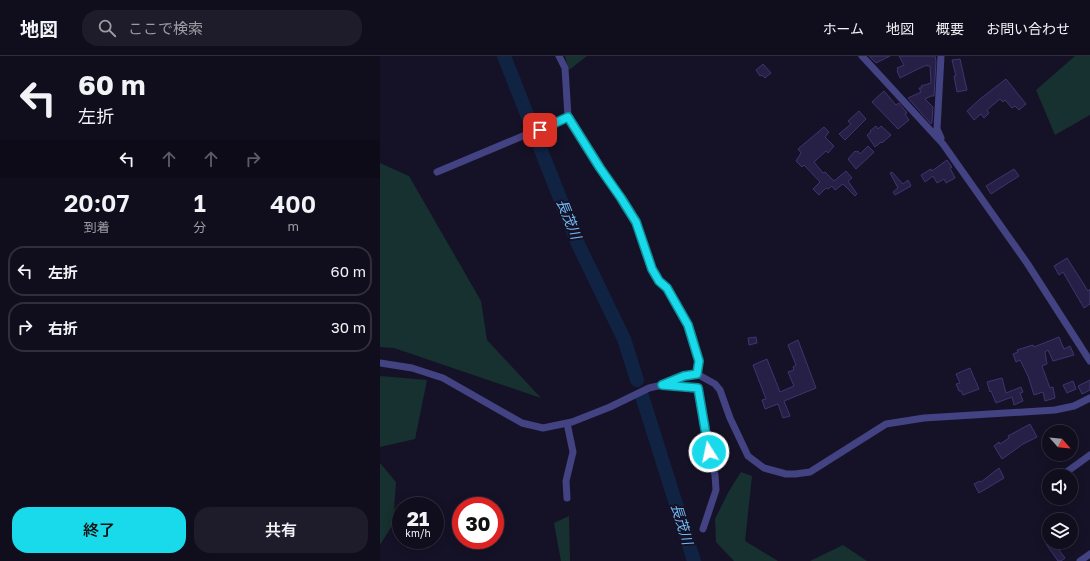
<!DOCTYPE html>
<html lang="ja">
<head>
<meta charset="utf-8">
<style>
  :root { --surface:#100e1d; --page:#1e1c2a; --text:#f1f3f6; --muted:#9c9ca4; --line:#302e3b; --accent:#19daea }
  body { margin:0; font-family:"Golos Text","Noto Sans JP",sans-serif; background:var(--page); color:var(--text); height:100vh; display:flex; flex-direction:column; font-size:15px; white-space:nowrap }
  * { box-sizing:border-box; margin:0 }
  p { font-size:13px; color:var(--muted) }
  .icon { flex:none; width:22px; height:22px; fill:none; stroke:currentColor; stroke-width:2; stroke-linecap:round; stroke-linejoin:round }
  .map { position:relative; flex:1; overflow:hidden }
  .details { display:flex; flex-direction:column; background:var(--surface); width:380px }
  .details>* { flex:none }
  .banner { background:#100e1d; color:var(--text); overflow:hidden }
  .needle { width:26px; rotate:117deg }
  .controls { position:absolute; left:662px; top:369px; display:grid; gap:8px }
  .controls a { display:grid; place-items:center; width:36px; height:36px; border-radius:50%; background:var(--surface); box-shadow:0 2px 10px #0003,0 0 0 1px var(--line); font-size:20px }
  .speed { position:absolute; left:12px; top:441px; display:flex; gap:8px; font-size:20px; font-weight:700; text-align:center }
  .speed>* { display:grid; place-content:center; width:52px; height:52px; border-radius:50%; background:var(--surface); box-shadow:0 2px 10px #0003,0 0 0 1px var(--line); line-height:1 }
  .speed small { font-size:10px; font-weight:400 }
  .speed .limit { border:6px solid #d22; background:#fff; color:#111 }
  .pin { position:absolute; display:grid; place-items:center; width:34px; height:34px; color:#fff; margin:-17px; border-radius:8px; box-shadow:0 2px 6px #0006 }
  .me { position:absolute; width:44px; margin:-22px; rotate:350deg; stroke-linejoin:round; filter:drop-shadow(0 0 3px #0008) }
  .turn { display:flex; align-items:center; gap:14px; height:84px; padding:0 12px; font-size:18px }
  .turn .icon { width:52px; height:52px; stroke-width:2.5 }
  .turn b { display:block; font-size:28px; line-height:34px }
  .lanes { display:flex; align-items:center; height:38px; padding:0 12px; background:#0003; justify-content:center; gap:20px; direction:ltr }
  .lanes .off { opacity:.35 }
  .eta { display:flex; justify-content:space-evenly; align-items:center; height:68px; text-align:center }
  .eta b { font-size:24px; font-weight:600; line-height:28px }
  .cta { display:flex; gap:8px; margin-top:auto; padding:8px 12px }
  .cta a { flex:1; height:46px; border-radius:16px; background:var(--accent); color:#111; font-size:16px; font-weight:600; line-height:46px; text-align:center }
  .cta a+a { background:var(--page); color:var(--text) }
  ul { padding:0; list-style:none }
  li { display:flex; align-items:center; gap:12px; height:50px; margin:0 8px 6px; padding:0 4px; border:2px solid var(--line); border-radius:16px }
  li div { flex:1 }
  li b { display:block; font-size:15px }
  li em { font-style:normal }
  header { display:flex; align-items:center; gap:24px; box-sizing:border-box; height:56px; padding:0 20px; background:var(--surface); border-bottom:1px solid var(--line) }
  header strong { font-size:19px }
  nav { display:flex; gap:22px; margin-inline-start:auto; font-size:14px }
  .search { width:280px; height:36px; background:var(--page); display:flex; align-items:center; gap:10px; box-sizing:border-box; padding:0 14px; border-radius:16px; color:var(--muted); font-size:15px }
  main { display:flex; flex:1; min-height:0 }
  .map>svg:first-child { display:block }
  .green { fill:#16312f }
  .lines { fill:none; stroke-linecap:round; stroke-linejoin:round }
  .river { stroke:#102343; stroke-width:14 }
  .building { fill:#272046; stroke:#3f3470 }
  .street { stroke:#434282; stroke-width:7 }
  .route-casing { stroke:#108e98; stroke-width:10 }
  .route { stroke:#19daea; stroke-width:7 }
  .labels { text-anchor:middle; stroke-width:4; stroke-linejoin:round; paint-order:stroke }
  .water-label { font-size:14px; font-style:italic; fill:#73baf2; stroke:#151227 }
</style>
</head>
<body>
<header>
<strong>地図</strong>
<div class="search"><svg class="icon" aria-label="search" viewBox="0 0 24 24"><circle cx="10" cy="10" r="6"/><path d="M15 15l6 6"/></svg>ここで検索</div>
<nav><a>ホーム</a><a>地図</a><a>概要</a><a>お問い合わせ</a></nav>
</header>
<main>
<section class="details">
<div class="banner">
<div class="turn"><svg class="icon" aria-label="left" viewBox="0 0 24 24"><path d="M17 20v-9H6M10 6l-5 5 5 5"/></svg><div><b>60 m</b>左折</div></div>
<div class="lanes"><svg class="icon" aria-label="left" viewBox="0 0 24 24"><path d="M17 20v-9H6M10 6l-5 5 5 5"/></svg><svg class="icon off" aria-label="ahead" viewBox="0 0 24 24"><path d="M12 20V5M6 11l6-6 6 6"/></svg><svg class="icon off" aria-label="ahead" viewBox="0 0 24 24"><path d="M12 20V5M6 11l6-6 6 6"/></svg><svg class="icon off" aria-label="right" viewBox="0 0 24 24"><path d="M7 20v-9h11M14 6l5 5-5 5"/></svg></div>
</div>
<div class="eta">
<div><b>20:07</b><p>到着</p></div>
<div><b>1</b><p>分</p></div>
<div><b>400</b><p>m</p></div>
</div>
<ul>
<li><svg class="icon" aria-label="left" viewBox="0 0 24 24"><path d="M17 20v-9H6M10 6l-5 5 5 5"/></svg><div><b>左折</b></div><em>60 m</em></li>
<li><svg class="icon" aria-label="right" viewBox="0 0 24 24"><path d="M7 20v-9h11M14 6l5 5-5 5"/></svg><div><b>右折</b></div><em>30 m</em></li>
</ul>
<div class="cta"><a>終了</a><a>共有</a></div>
</section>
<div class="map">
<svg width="710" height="505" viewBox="0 0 710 505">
  <rect width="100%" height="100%" fill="#151227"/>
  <!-- green -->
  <path class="green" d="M185,0H207L189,14Z
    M695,0H710V59L675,79L656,34Z
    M0,107L29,120L101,245L107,284L161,342L14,292L0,291Z
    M0,320L47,324L35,383L0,391Z
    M0,407L16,426L13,468L0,489Z
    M361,416L372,420L365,485L398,505H354L336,486L335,463L349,435Z
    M189,460L190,505H181L174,467Z
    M463,489L487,505H430Z"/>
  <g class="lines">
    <!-- river -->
    <path class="river" d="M124,0L198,188L244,283L257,324
      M262,340L314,505"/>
  </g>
  <!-- building -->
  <path class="building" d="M489,0H510L496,7Z
    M519,0H555L556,5L554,40H551L545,43L553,51L552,66L551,68L528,42L541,36L539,32H542L541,30L551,27L550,10H547V9L540,12L520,22L517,15L518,14L517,12L524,9Z
    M580,3L587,34L577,36L574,20H576L572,4Z
    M383,8L391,17L385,22L382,19L380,20L376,14Z
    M626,23L646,48L639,54L635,50L632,52L625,44L623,46L620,43L607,54L609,57L604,62L601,58L594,64L587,55L600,43Z
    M504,35L516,49L519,47L527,57L525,58L529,64L518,73L492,46Z
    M479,55L486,63L465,84L459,78L471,68L468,65Z
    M496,70L498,73L501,70L511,79L502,87L501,86L495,91L487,79L491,76L490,75Z
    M444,71L449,76L445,81L454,90L448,97L446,95L434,106L443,117L445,116L454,125L466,115L472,122L468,125L477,138L475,140L463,128L455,134L452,130L448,133L446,132L439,139L433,133L440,126L424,109L422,111L416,105L421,97L418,93Z
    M488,90L494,96L476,113L468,103L475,95L476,96L478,95L480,98Z
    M567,104L572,111L570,112L575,122L566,127L564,123L557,127L553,120L545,126L541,119L551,113L552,115Z
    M634,113L639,120L611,138L606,130Z
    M512,116L523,128L528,124L531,130L515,139L513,136L518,132L510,117Z
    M687,202L708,235L710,233V248L704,252L683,216L679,219L674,210Z
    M376,281L377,287L369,289L368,282Z
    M679,281L684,293L690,290L694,299L673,305L668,294L665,296L667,308L662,310L670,332L673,331L675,342L665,345L663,336L654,339L648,320L640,304L636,306L633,298L638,296L637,294L653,289L654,291Z
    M418,284L436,332L404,345L410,360L403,362L398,348L385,353L382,344L386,343L373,309L387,303L400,336L414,330L408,316L414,314L413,311L416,309L408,289Z
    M590,312L599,333L583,339L581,335H579L576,328L580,327L576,318Z
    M622,322L626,337L641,331L643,336L640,337L643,345L634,349L632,341L616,347L611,335L610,336L607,326Z
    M710,324V334L702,338L698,330Z
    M693,325L696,333L687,337L683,329Z
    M650,368L657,381L643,388L622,403L614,390L619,386L620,388L629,382L628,380Z
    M619,412L624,422L599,437L594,428L600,425L601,426Z
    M669,486H673L685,502L681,505H678L666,488Z"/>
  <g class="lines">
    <!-- street -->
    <path class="street" d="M179,0L185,12L188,61L220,112L241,142L256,166L271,213L279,225L287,232L308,269L319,305L317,318
      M482,0L563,88L647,207L710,305
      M561,82L557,73L561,0
      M57,116L188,61
      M0,307L32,312L63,322L142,367L163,372L192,366L230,351L269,332L282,329L304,320L317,318L335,328L340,334L350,362L368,400L384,412L406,418H415L430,416L506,368L544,362L675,354L694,350L710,342
      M285,329L318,332L329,396L335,419L336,434L323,473
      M681,420L710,399
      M187,442L186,425L193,396L187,367
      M700,505L710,498"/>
  </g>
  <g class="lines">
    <defs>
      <path id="route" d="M160,74L188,61L220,112L241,142L256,166L272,213L279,225L287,232L308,269L319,305L317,318L304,320L282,329L318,332L329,396"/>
    </defs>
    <!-- route casing -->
    <use href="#route" class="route-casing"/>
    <!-- route -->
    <use href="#route" class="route"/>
  </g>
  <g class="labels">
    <!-- water labels -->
    <g class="water-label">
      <text transform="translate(189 163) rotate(68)" y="5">長茂川</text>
      <text transform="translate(302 468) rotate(73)" y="5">長茂川</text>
    </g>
  </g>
</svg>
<div class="controls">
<a><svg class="needle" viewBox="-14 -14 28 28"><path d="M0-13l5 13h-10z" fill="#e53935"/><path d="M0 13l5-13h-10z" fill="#9c9ca4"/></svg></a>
<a><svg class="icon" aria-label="sound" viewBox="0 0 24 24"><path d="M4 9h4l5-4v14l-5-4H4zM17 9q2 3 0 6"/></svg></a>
<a><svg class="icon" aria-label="layers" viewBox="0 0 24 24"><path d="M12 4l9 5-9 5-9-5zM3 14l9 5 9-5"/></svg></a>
</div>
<div class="speed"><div>21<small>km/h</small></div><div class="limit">30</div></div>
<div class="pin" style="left:160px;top:74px;background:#d93025"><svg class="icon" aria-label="arrive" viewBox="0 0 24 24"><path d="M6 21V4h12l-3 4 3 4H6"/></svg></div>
<svg class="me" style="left:329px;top:396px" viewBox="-20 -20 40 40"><circle r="17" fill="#19daea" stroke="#fff" stroke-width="3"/><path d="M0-11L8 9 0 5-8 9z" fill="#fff"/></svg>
</div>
</main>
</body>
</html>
